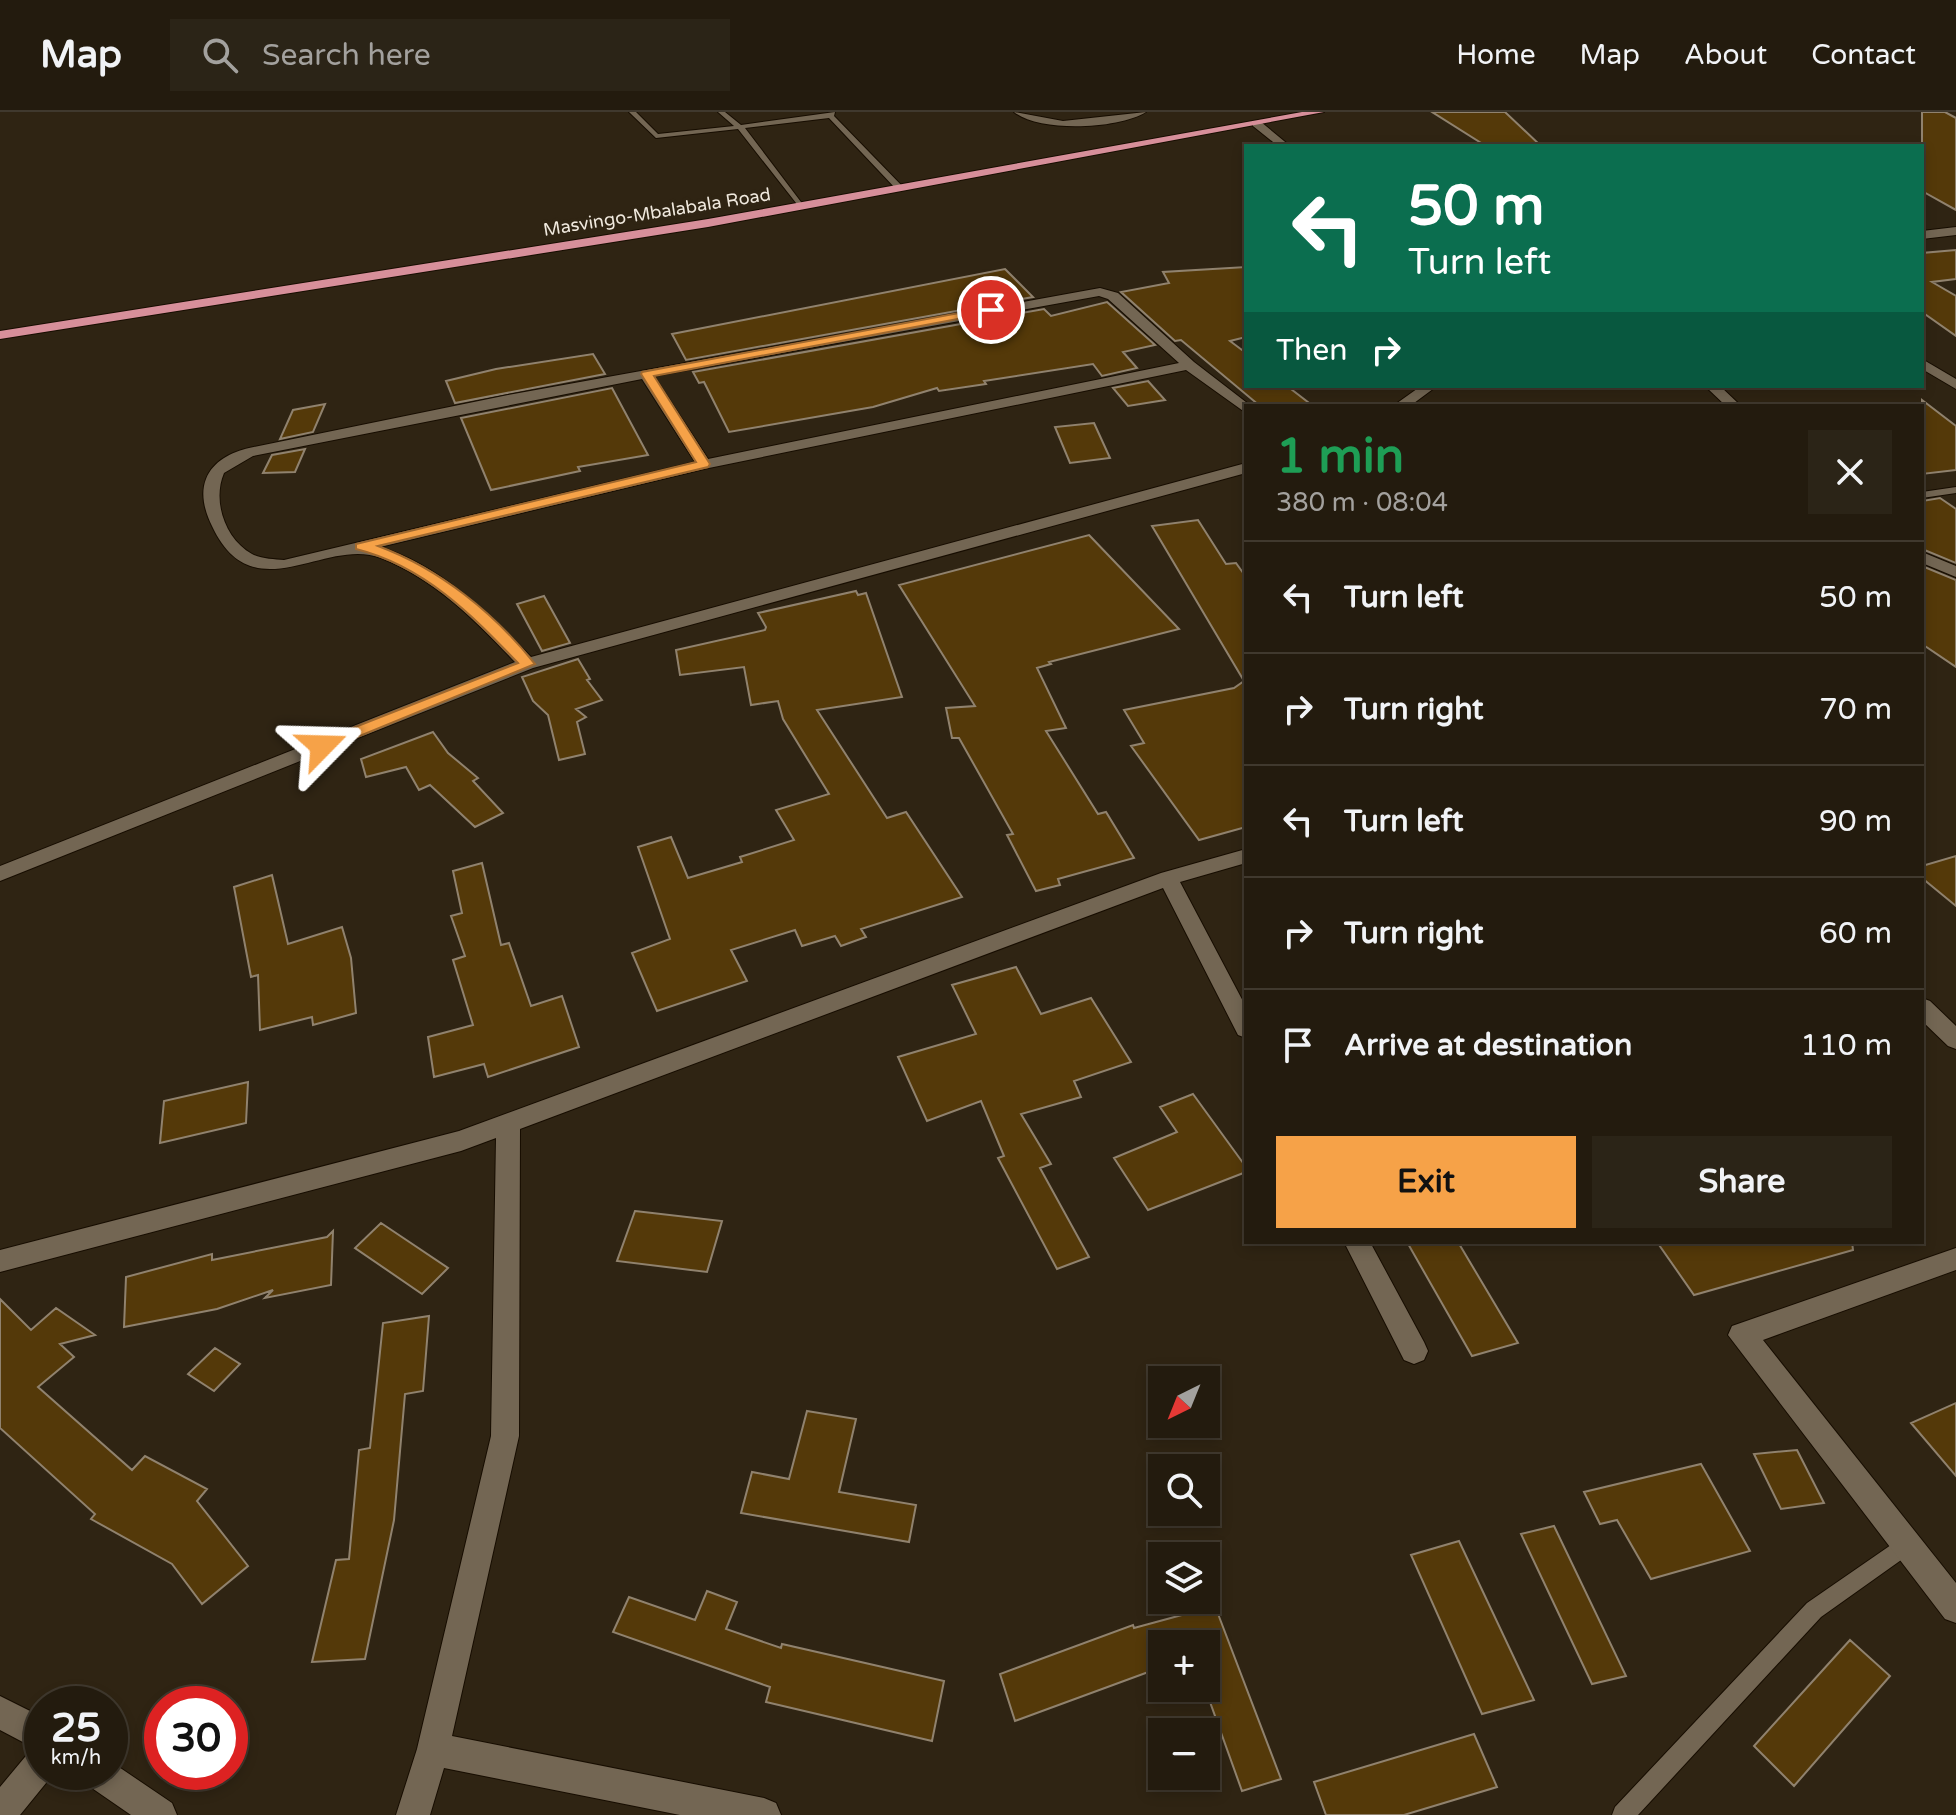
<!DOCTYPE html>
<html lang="en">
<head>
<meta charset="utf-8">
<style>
  :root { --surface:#231b0e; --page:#2b2417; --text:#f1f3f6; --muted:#a3a19e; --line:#40392e; --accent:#f6a248 }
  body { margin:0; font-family:"Varela Round",sans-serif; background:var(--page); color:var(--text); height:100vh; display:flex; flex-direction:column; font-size:30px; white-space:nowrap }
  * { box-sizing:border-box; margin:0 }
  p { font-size:26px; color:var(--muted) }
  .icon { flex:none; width:44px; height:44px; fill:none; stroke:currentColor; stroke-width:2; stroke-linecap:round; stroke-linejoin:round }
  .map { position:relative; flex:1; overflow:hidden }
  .side { position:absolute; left:1244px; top:292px; width:680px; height:840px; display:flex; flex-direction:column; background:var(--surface); border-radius:0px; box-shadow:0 4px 12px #0003,0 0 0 2px var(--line) }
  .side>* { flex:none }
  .guide { position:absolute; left:1244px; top:32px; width:680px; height:244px; border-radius:0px; box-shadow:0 4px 12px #0003,0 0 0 2px var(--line); background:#0b6e4f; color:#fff; overflow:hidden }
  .needle { width:52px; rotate:223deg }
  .fabs { position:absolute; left:1148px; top:1254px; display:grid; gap:16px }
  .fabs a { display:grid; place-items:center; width:72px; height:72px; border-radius:0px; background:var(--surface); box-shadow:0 4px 12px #0003,0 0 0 2px var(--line); font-size:40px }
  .speed { position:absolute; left:24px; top:1574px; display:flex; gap:16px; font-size:40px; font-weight:700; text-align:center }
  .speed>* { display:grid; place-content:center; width:104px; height:104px; border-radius:50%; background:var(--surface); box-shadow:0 4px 12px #0003,0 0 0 2px var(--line); line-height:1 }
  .speed small { font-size:20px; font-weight:400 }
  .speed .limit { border:12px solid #d22; background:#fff; color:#111 }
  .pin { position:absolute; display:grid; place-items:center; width:68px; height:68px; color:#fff; margin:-34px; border:4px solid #fff; border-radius:50%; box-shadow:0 2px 8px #0007 }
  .me { position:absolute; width:88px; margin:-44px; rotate:68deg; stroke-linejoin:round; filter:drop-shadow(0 0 6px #0008) }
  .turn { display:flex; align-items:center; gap:28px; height:168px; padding:0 32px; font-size:36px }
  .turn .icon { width:104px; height:104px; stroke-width:2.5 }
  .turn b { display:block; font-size:56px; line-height:68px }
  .then { display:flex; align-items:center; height:76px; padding:0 32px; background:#0003; gap:16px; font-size:30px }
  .round { display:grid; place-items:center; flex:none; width:84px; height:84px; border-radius:0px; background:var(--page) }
  .summary { display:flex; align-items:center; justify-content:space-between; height:136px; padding:0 32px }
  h1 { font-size:48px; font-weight:700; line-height:60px; color:#1e9e55 }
  .action { display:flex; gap:16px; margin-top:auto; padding:16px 32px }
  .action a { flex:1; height:92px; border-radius:0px; background:var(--accent); color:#111; font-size:32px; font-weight:700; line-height:92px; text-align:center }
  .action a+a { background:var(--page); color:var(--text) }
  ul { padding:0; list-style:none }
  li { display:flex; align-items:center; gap:24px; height:112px; padding:0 32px; border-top:2px solid var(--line) }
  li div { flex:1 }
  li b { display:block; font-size:30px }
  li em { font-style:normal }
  header { display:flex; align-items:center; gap:48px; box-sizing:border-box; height:112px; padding:0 40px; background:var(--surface); border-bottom:2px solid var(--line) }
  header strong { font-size:38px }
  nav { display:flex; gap:44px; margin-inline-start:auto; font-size:28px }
  .search { width:560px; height:72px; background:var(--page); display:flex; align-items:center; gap:20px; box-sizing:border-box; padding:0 28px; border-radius:0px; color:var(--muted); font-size:30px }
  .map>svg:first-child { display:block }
  .building { fill:#543909; stroke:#90826e; stroke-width:2 }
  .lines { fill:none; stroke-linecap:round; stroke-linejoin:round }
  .service-casing { stroke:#170d01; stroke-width:2 }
  .minor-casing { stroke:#170d01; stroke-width:2 }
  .trunk-casing { stroke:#170d01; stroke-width:2 }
  .service { fill:#736653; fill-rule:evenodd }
  .minor { fill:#736653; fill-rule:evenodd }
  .trunk { fill:#d78f9a; fill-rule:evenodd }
  .route { fill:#f6a248; stroke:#a0692f; stroke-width:2 }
  .labels { text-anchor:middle; stroke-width:7; stroke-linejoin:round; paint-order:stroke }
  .far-street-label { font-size:18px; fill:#f0e9de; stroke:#2f2413 }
</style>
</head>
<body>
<header>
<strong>Map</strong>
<div class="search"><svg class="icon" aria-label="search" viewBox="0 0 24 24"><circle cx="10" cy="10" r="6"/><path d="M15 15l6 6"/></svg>Search here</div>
<nav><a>Home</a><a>Map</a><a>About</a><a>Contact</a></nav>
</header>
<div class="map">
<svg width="1956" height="1703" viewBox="0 0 1956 1703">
  <rect width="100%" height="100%" fill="#2f2413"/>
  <!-- building -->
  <path class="building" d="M1432,0H1505L1541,34H1486Z
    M1922,0H1945L1956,6V98L1922,79Z
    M1956,138V167L1932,170L1956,184V224L1922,200V141Z
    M1246,155V225L1230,229L1246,241V274H1287L1313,294H1260L1181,228L1175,229L1121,180L1169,171L1163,160Z
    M1005,157L1033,185L686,248L672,222Z
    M1107,190L1155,233L1123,240L1137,256L1102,264L1093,252L984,269L986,272L939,279L937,276L873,295L729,320L704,270L699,271L693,260L1044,197L1051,204Z
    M593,242L605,262L455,291L446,269L496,257Z
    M1148,269L1165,288L1128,294L1113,276Z
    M612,276L648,343L578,355L580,359L491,378L461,306Z
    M1922,288L1956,314V358L1922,362Z
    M325,292L313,320L280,327L293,298Z
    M1094,311L1110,346L1070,351L1055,315Z
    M305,337L295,360L263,361L272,343Z
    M1940,386L1956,397V451L1922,437V389Z
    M1198,408L1226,452L1236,451L1246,465V715L1199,728L1131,634L1144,631L1124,598L1234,576L1244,569L1152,414Z
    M1089,423L1179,517L1049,550L1051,552L1037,556L1066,616L1046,619L1098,702L1106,700L1134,746L1058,767L1060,773L1036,779L1007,723L1013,722L959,626H952L946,596L975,594L899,473Z
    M1922,454L1956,468V555L1922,532Z
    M856,479L858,483L866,481L902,585L817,598L887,706L906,700L962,785L861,817L866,825L841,834L835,824L802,834L795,818L731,838L747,869L657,899L632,841L670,827L638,735L671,725L688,766L742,750L740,745L794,728L776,698L829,682L783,607L778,589L751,593L744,555L680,563L676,538L765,518L766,515L758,501Z
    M544,484L570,531L542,539L517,492Z
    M578,547L590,567L587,568L602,588L576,597L586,605L577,610L585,642L559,648L548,603L533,589L522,565Z
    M433,620L448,641L478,666L473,669L503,701L475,715L430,673L419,678L406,655L366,665L361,647Z
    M1956,744V794L1922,766V754Z
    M482,751L501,833L509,831L531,894L562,884L579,935L488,965L484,952L434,965L428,925L473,913L453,848L465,844L451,804L462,801L453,759Z
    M272,763L288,832L342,815L351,846L356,901L313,913L312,905L260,918L258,863L251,865L234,775Z
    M1016,855L1041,902L1091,886L1131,950L1074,969L1081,985L1021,1002L1051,1052L1040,1056L1089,1145L1057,1157L998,1046L1004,1044L981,989L927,1009L898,945L976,922L952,873Z
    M248,970L246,1011L160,1031L164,989Z
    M1193,982L1246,1055V1060L1148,1098L1114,1046L1177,1020L1160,995Z
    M635,1099L722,1109L707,1160L617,1149Z
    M381,1111L448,1156L422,1182L355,1136Z
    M333,1119L331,1173L265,1186L273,1178L217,1197L124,1215L126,1165L212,1142V1148L327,1125Z
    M1407,1130H1458L1518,1231L1472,1244Z
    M1657,1130H1852L1853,1138L1694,1183Z
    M0,1187L31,1218L56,1196L95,1223L60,1232L74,1245L38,1275L132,1358L145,1344L207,1377L197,1389L248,1454L202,1492L172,1452L91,1407L95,1402L0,1316Z
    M429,1204L423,1279L405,1282L394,1408L365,1547L312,1550L336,1448L349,1447L359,1338L370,1336L383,1211Z
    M215,1236L240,1252L214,1279L188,1262Z
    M1956,1291V1364L1911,1311Z
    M807,1299L856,1307L839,1380L916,1393L909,1430L741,1401L752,1360L789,1367Z
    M1797,1338L1824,1391L1781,1397L1754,1342Z
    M1701,1352L1750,1439L1651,1467L1617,1408L1600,1412L1584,1380Z
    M1554,1414L1626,1564L1592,1572L1521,1422Z
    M1459,1429L1534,1588L1482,1602L1411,1443Z
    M707,1479L737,1490L726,1517L781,1536L782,1532L944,1569L932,1629L766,1590L770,1575L613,1520L629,1485L695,1508Z
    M1215,1494L1281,1667L1242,1679L1205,1576L1206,1532H1162V1555L1015,1609L1000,1562L1133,1513L1134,1516Z
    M1850,1528L1890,1564L1794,1674L1754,1634Z
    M1474,1622L1497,1675L1404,1703H1326L1314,1670Z"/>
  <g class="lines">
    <defs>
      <path id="service" d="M629,0H636L658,22L734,14L718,0H725L741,13L835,0L834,4L904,76L897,78L829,6L745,16L804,94L800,96L738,17L656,26Z
        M1956,375V381L1922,386V380Z
        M1904,1424L1911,1427L1914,1434L1911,1441L1821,1505L1638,1703H1612L1615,1695L1807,1491Z"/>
      <path id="minor" d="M1014,0L1063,9L1146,0C1119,17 1040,21 1014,0Z
        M1253,10H1261L1290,34H1278L1253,14Z
        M1956,115V123L1922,127V119Z
        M1100,176L1118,181L1194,250L1251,294H1246V301L1186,258L704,357L380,435C441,454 487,501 531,545L1246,351V361L533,556L0,769V754L515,550C476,509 435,467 381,446C325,424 253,502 212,414C205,400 200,382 206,367C213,349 232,340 249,336L508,283ZM1099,184L1108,187L1179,251L708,347L654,264ZM642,267L695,350L284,448C274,447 261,447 252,442C225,427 212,389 224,361L253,344Z
        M1922,247L1956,267V277L1922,257Z
        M1421,274H1437L1410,294H1393Z
        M1705,274H1720L1741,294H1726Z
        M1922,440L1956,454V465L1922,451Z
        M1246,737V751L1180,770L1246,895V926L1238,923L1163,776L520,1017L519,1324L452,1624L764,1686L776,1691L781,1703H680L444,1656L430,1703H396L417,1637L491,1324L496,1026L461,1039L0,1160V1138L459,1019L1161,761Z
        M1922,886L1930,889L1956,914V937L1948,934L1922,909Z
        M1344,1130H1370L1424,1230L1428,1239L1424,1248L1414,1252L1404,1248Z
        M1956,1136V1158L1763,1228L1956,1471V1511L1945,1507L1728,1223L1732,1214Z
        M0,1584L42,1605V1660H55L20,1703H0V1675L30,1639L36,1637L0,1618Z
        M110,1649L172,1691L177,1703H131L86,1672L81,1660H110Z"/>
      <path id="trunk" d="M1302,0H1324L708,115L0,227V219L708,107Z"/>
    </defs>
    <!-- service casing -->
    <use href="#service" class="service-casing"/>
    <!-- minor casing -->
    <use href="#minor" class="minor-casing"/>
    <!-- trunk casing -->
    <use href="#trunk" class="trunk-casing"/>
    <!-- service -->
    <use href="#service" class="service"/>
    <!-- minor -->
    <use href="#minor" class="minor"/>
    <!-- trunk -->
    <use href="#trunk" class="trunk"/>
  </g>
  <!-- route -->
  <path class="route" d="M991,195L995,196V200L654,264L710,352L708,355L378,434C440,457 494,501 535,552L328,637H317V630L518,551C471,502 424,454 356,437V432L696,350L641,262L642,260Z"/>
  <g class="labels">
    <!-- far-street labels -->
    <g class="far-street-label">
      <text transform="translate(657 100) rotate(-9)" y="6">Masvingo-Mbalabala Road</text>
    </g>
  </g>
</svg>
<div class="fabs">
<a><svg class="needle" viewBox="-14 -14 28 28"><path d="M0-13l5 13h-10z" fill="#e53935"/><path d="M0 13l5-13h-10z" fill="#a3a19e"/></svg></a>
<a><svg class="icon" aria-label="search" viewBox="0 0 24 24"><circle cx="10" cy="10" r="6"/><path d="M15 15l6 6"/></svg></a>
<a><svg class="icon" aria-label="layers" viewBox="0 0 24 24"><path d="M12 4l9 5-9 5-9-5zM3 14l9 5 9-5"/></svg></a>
<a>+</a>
<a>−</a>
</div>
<div class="speed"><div>25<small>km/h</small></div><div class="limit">30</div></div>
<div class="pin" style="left:991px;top:198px;background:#d93025"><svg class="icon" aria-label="arrive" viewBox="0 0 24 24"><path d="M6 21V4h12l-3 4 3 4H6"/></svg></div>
<svg class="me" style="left:322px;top:634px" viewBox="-20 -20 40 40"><path d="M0-17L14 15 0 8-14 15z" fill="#f6a248" stroke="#fff" stroke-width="4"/></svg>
<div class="guide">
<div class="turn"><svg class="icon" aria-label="left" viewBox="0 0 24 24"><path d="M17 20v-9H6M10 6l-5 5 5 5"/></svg><div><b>50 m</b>Turn left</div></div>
<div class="then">Then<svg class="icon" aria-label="right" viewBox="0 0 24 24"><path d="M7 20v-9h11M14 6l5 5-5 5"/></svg></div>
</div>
<section class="side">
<div class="summary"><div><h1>1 min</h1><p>380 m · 08:04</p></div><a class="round"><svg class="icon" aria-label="close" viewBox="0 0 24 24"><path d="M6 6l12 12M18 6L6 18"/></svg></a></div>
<ul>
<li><svg class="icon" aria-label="left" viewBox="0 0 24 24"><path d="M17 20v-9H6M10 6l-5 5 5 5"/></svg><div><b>Turn left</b></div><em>50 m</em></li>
<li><svg class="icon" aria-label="right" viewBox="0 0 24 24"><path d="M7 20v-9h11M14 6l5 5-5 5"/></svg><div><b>Turn right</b></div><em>70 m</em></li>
<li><svg class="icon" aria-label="left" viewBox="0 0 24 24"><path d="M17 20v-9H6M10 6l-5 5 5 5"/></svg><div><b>Turn left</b></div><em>90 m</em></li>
<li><svg class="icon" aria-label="right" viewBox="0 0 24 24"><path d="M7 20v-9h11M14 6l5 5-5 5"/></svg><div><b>Turn right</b></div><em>60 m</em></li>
<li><svg class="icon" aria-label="arrive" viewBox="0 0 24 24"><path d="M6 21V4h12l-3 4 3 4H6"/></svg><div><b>Arrive at destination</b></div><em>110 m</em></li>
</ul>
<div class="action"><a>Exit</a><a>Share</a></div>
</section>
</div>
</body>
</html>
